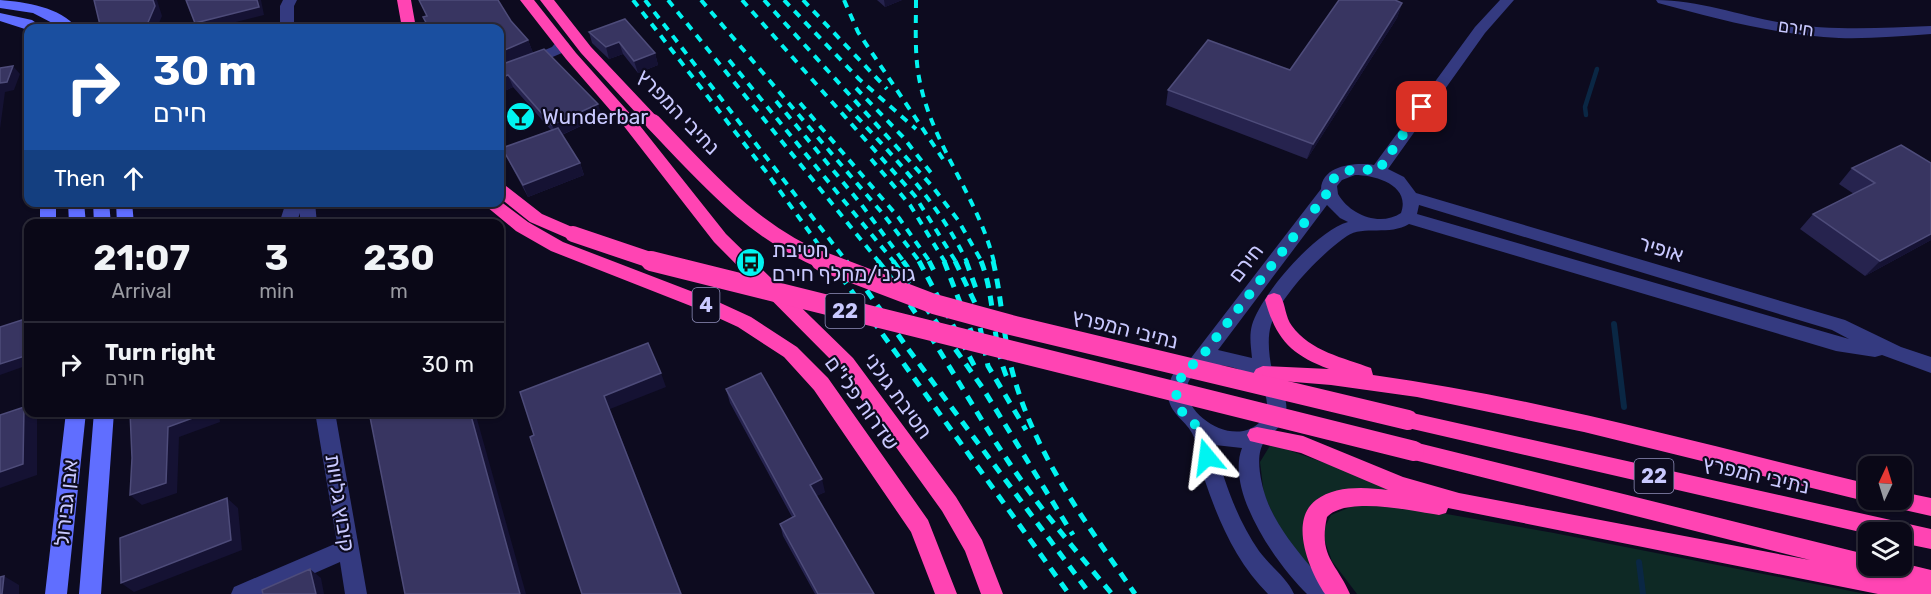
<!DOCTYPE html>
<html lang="en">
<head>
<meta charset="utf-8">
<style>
  :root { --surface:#0a0817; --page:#131120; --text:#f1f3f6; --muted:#999aa1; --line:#2a2936 }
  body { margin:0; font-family:Rubik,"Noto Sans Hebrew",sans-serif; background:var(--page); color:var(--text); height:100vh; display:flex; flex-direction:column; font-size:22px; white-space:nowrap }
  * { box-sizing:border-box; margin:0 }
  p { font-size:20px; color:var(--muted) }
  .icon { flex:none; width:33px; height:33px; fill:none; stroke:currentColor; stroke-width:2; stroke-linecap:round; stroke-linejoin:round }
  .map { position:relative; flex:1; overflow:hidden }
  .side { position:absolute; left:24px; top:219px; width:480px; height:198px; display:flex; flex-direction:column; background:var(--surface); border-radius:12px; box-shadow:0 2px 4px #0004,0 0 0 2px var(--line) }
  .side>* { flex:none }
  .top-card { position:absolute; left:24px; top:24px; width:480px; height:183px; border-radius:12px; box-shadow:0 2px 4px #0004,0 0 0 2px var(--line); background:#1a4fa0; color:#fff; overflow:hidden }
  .needle { width:39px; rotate:4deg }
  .tools { position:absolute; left:1858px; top:456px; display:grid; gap:12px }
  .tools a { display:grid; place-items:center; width:54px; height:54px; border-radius:12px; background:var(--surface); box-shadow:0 2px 4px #0004,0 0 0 2px var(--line); font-size:30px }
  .pin { position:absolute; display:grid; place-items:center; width:51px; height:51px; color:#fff; margin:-26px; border-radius:12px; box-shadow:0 3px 9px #0006 }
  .me { position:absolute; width:66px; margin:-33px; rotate:344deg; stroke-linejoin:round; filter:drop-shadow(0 0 4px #0008) }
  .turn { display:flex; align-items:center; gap:21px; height:126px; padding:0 30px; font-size:27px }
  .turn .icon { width:78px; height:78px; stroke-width:2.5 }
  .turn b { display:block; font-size:42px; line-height:51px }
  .then { display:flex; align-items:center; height:57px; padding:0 30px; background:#0003; gap:12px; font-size:22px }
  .eta { display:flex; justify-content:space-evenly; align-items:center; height:102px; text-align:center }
  .eta b { font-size:36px; font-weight:700; line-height:42px }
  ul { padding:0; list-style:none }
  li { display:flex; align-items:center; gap:18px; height:84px; padding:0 30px; border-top:2px solid var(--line) }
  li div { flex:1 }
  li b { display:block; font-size:22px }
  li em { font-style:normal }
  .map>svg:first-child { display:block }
  .green { fill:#0e2925 }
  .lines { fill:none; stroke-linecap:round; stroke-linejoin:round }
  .stream-far1 { stroke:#0a2744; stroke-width:4.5 }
  .stream { stroke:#0a2744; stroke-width:6 }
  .street { fill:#343a80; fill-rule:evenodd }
  .secondary { fill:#606eff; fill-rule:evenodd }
  .highway { fill:#ff44b3; fill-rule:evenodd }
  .rail-far1 { stroke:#00f4f1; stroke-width:4; stroke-dasharray:8 7; stroke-linecap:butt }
  .rail { stroke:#00f4f1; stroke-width:5; stroke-dasharray:10 8; stroke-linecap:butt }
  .highway-bridge-far1 { stroke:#ff44b3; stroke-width:16 }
  .highway-bridge { stroke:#ff44b3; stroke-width:20 }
  .wall { fill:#26234e }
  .shaded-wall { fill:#151233 }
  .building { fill:#383561; stroke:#4e4c7a; stroke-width:1.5 }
  .route { stroke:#00f4f1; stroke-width:10; stroke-dasharray:0 18 }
  .labels { text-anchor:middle; stroke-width:4.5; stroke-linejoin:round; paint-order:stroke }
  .far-street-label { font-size:18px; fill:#c9c9ff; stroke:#0d0b1f }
  .shield { fill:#0d0b1f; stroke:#9190bc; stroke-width:1.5 }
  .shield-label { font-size:20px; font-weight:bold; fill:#c9c9ff }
  .street-label { font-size:21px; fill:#c9c9ff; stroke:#0d0b1f }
  .poi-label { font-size:21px; fill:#c9c9ff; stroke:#0d0b1f; text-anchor:start }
</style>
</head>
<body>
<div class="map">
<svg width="1931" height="594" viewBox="0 0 1931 594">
  <rect width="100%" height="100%" fill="#0d0b1f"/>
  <!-- green -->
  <path class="green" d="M1271,444L1416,495L1320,501L1325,586L1284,537L1264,495L1260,462Z
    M1390,504L1554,533L1866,594H1357L1332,561L1322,533L1331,515L1353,506Z"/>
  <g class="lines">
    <!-- stream-far1 -->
    <path class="stream-far1" d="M1586,115L1585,107L1597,69"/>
    <!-- stream -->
    <path class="stream" d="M1614,324L1624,407
      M1639,562L1643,594"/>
    <!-- street -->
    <path class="street" d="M283,0H297L294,6V28H280V6Z
      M1500,0H1514L1485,33L1388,169L1404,177L1416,193L1845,320L1901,347L1931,357V373L1882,355L1875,357L1836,351L1409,224C1390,236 1363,225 1347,236C1322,253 1280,296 1271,325C1267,338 1269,356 1272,370C1275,385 1289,394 1286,412C1283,426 1274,431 1265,441C1254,454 1261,483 1266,498C1275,523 1293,546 1310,566C1318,576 1328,583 1333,594H1307C1277,565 1225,491 1242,448L1215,445C1224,482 1237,519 1259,551C1270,566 1287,578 1294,594H1268C1236,562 1218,520 1204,478C1199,464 1199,446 1192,433C1185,420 1169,413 1168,395C1168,379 1176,364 1191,358L1321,189C1322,165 1356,162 1374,165L1475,27ZM1355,175C1375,175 1411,185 1401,213C1380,227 1350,215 1338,194L1337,186L1342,180ZM1327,205L1340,218L1348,222C1316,231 1261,294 1252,325C1249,336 1251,347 1252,358L1218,350ZM1419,205L1832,330L1849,339L1417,214ZM1214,365C1237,365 1266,377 1267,404C1267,410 1266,416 1261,421C1230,455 1161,398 1197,372C1201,369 1208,367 1214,365Z
      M1656,0C1699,0 1741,16 1783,23C1833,31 1881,28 1931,26V34C1900,36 1870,39 1839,38C1777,35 1717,19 1658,3Z
      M562,40L569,44L562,53L500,79V69L552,47L557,41Z
      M286,202H315L317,224H300V213L296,224H279Z
      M315,412H335L367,594H345L340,562L267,594H231L234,587L337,543Z"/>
    <!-- secondary -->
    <path class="secondary" d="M0,0C26,2 60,7 77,28H62L33,13L0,8Z
      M0,13L32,20L43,28L28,30L0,21Z
      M40,202H56V224H40Z
      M68,202H84L86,224H69Z
      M93,202H109L111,224H94Z
      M116,202H132L134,224H117Z
      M66,412H86L67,594H45Z
      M94,412H114L101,594H79Z"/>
    <!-- highway -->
    <path class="highway" d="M397,0H411L416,28H402Z
      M520,0H534L576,53L633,117L726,234L853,358L956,497L982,540L1003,594H981L965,551L942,511L839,368L714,242L623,125L566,59Z
      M540,0H554L591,47L658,118L661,122L658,126H648L581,53Z
      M500,184L506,186L542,214L579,230L582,234L579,238L573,240L567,238L530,222L500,198Z
      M500,201L528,222L563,242L714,300L751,317L797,347L828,378L928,520L957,594H935L911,532L814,390L784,357L738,327L701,310L551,251L516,231L481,202Z
      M1274,293L1280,295C1286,305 1285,317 1292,326C1310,351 1344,358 1371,368L1373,375C1540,398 1705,445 1869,484V500H1876L1869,502L1584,432L1417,397L1331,385L1256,379L1253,374L1256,369L1263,366L1329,369C1291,355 1276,339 1265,300L1268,295Z
      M1408,412L1931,529V549L1902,543V532H1869V534L1408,428L1401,426L1398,420L1401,414Z
      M1257,427L1303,436L1403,477L1459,493L1810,560L1414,460L1407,457L1404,451L1407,445L1414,442L1869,555V566H1902V563L1931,570V594H1878L1448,508L1446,513L1439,515C1413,511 1346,496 1327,517C1318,557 1337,563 1350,594H1325C1310,572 1288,521 1316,500C1335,485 1366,487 1388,490L1301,453L1250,441L1247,435L1250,429Z
      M1902,492L1931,498V516L1891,507L1888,500H1902Z"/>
    <!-- rail-far1 -->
    <path class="rail-far1" d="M633,0L767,173L831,262
      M645,0L847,262
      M668,0L879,262
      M701,0L883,214L920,262
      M742,0L915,196L956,262
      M764,0L932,186L958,220L982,262
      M784,0L859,79L916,129
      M803,0L887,89
      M844,0L858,32L943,159
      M916,0C916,29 914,59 921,87C935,148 979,200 994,262
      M729,60L894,262
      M856,88L903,137L935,178
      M776,101L861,204L904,262
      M800,103L899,218L930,262
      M846,105C891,154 938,201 967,262
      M871,159L910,205L945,262"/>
    <!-- rail -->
    <path class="rail" d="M830,261L1069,594
      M846,261L906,346L1090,594
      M878,261C928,324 965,397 1010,464C1041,510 1077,552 1112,594
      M893,261L982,387L1073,535
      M903,261L908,268
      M919,261L975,367
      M929,261L934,271
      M944,261L974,339
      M955,261L975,303L988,366L1026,430
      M966,261L978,294
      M981,261C996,299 991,342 1008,380
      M993,261C1002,298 1003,338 1013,374C1036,457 1087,524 1135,594"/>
    <!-- highway-bridge-far1 -->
    <path class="highway-bridge-far1" d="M653,122C706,177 752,232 825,262
      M573,234L656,262"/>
    <!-- highway-bridge -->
    <path class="highway-bridge" d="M651,261L1414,451
      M821,261L934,304L1011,325L1408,420"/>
  </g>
  <!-- wall -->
  <path class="wall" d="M877,0H902L885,7Z
    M1402,3L1397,18L1307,159L1166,105L1168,90L1290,70Z
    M423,17L511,21L528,40L533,53L602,116L562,135L580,163L584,175L528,197L508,160L502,148L551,130L513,87L500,93V28H428Z
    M589,32L655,53L658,65L638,73L623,54L609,59L592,43Z
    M1901,145L1931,240L1865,276L1800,229L1813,214L1854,194L1839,184L1852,168Z
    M726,389L825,492L816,496L874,594H815L783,536L780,524L792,517L730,403Z"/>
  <!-- shaded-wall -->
  <path class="shaded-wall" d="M153,0H157L162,16L157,28H135Z
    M257,0H261L264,15L212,28H199L195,23Z
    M884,0H902L885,7Z
    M1402,3L1397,18L1307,159L1313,144Z
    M450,23L453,28H435Z
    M528,40L533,53L500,67V52Z
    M619,42L623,54L609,59L606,47Z
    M655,53L658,65L638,73L634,61Z
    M13,66L20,74L14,90L5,92L0,129V83Z
    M508,75L513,87L500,93V78Z
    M598,104L602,116L557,137L552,125Z
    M580,163L584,175L528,197L523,185Z
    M1931,234V240L1865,276L1880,261Z
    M28,355V365L0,375V364Z
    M661,373L666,387L610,409L682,594H681L604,396Z
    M24,407L28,411V412H31L37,418V475L0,488V472Z
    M209,412H219L220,422L179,437L177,493L142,505L130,495L168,427Z
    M470,412H475L526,594H520Z
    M822,479L825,492L813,498L810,485Z
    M227,498L238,508L242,550L134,592L121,583Z
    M310,569L321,578L324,594H316Z
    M4,576L19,585V594H2Z"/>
  <!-- building -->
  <path class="building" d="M94,0H153L155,6L146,27L135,28H99L100,25Z
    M186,0H257L259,7L195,23Z
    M419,0H498L511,21L528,40L500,52V28H455L450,23L435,28H429L423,17L427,16Z
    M1339,0H1395L1402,3L1313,144L1168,90L1208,40L1290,70Z
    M625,19L655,53L634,61L619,42L606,47L589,32Z
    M544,49L598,104L552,125L508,75L500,78V65Z
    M13,66L7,82L0,83V68Z
    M558,128L580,163L523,185L502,148Z
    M1901,145L1931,163V234L1880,261L1813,214L1875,183L1852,168Z
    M28,318V355L0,364V327Z
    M648,343L661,373L604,396L681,594H582L530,437L534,435L520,392Z
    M761,373L822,479L810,485L874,594H818L780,524L795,516L726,389Z
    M24,407L23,464L0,472V415Z
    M130,412H209L168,427L166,483L130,495L132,458Z
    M369,412H470L520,594H405Z
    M227,498L231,540L121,583L120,538Z
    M310,569L316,594H263L262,590Z
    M4,576L2,594H0V577Z"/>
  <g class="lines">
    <!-- route -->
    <path class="route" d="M1207,457C1205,449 1205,435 1200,429C1197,425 1192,423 1189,420C1167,398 1176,375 1199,360L1328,192C1332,167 1358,168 1378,171L1422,107"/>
  </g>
  <!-- icons -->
  <defs>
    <symbol id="bar-disc" viewBox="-11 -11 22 22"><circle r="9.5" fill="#00f4f1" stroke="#0d0b1f"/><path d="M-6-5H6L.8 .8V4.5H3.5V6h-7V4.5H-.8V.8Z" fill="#111"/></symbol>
    <symbol id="bus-disc" viewBox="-11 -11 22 22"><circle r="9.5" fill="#00f4f1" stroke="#0d0b1f"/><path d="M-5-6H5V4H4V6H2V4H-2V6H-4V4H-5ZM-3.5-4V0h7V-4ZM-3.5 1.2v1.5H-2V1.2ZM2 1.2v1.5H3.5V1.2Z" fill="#111"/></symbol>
  </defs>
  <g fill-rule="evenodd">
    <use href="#bar-disc" x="504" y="100" width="33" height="33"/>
    <use href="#bus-disc" x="734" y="246" width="33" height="33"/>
  </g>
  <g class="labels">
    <!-- far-street labels -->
    <g class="far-street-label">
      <text transform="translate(1796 28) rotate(8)" y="6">חירם</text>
    </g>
    <!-- shield labels -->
    <g class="shield">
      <rect x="692.5" y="288" width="27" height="34" rx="4.5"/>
      <rect x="825.5" y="294" width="39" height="34" rx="4.5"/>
      <rect x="1634.5" y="459" width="39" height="34" rx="4.5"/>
    </g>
    <g class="shield-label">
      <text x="706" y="312">4</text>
      <text x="845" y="318">22</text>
      <text x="1654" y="483">22</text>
    </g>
    <!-- street labels -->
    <g class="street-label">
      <text transform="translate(678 112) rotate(46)" y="7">נתיבי המפרץ</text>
      <text transform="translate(1661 249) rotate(17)" y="7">אופיר</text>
      <text transform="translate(1246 263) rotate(-52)" y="7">חירם</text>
      <text transform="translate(1125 329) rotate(14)" y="7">נתיבי המפרץ</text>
      <text transform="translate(898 396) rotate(54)" y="7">חטיבת גולני</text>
      <text transform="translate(862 403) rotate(54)" y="7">שדרות פלי"ם</text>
      <text transform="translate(1756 475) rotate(13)" y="7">נתיבי המפרץ</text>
      <text transform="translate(66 503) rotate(-84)" y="7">אבן גבירול</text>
      <text transform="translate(340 503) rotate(81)" y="7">קיבוץ גלויות</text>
    </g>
    <!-- poi labels -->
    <g class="poi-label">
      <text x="542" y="124">Wunderbar</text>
      <text x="772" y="257">חטיבת<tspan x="772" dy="24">גולני/מחלף חירם</tspan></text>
    </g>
  </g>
</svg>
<div class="tools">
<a><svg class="needle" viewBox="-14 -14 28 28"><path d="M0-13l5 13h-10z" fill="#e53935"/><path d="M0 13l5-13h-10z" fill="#999aa1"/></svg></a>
<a><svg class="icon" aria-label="layers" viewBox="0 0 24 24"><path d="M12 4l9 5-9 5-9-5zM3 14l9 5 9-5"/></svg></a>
</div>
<div class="pin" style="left:1422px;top:107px;background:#d93025"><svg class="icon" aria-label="arrive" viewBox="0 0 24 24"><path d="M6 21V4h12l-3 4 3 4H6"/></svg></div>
<svg class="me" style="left:1207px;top:457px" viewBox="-20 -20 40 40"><path d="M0-17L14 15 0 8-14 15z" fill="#00f4f1" stroke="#fff" stroke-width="4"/></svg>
<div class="top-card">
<div class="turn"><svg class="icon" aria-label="right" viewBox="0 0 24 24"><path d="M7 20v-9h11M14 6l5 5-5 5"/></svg><div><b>30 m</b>חירם</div></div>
<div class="then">Then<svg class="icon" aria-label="ahead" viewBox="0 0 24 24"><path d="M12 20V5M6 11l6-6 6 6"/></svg></div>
</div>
<section class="side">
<div class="eta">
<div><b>21:07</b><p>Arrival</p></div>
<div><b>3</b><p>min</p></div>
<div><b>230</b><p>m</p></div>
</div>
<ul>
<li><svg class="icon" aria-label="right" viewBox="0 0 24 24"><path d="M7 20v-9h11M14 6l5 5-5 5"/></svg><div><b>Turn right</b><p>חירם</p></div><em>30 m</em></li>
</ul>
</section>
</div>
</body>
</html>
